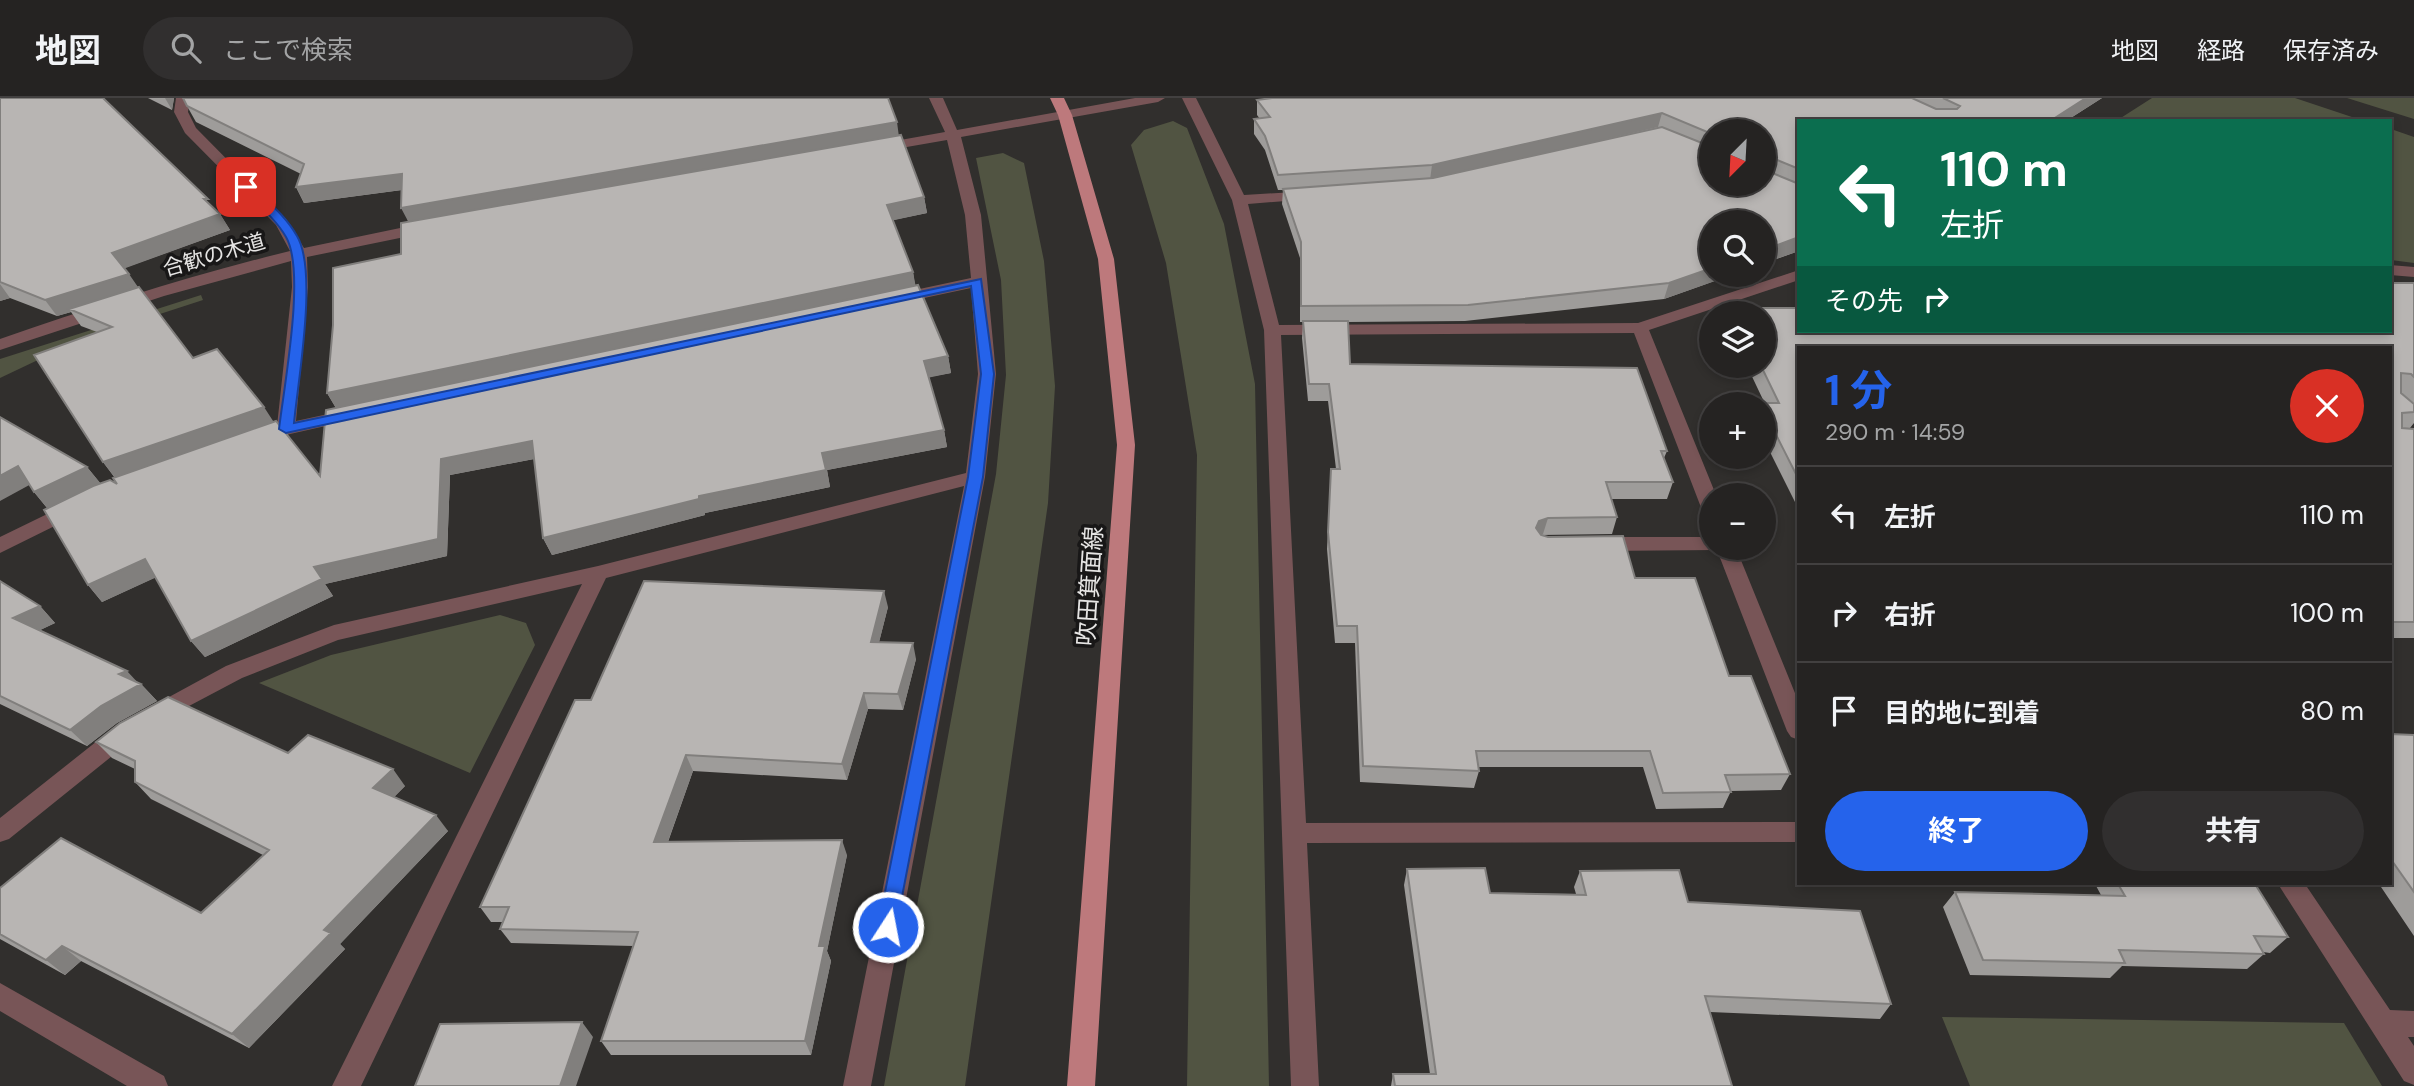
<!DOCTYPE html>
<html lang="ja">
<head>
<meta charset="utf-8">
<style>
  :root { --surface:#252322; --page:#312f2f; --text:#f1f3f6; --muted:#a3a4a5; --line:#424040; --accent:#2563eb }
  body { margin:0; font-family:"DM Sans","Noto Sans JP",sans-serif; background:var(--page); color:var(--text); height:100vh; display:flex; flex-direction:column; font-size:26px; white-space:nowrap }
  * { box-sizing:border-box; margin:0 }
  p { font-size:23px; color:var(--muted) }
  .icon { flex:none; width:38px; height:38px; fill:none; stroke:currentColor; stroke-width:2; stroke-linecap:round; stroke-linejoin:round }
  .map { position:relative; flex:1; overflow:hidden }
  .drawer { position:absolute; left:1797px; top:248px; width:595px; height:539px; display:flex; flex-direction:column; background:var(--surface); border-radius:0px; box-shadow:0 4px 10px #0003,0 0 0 2px var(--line) }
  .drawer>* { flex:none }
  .hud { position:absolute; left:1797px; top:21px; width:595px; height:214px; border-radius:0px; box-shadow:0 4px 10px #0003,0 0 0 2px var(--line); background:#0b6e4f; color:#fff; overflow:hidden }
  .needle { width:46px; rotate:204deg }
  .controls { position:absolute; left:1699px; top:21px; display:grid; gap:14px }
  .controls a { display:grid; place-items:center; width:77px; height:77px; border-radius:50%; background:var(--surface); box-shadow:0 4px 10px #0003,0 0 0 2px var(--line); font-size:35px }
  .pin { position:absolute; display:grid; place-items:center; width:60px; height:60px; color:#fff; margin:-30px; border-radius:14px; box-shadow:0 4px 10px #0006 }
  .me { position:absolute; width:77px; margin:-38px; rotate:11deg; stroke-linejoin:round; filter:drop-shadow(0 0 5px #0008) }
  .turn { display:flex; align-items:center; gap:24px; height:147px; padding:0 28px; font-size:32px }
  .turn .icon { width:91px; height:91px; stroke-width:2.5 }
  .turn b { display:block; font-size:49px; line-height:60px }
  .then { display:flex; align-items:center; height:66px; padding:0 28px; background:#0003; gap:14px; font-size:26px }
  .round { display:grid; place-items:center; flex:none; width:74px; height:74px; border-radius:37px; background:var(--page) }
  .overview { display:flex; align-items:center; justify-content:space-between; height:119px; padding:0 28px }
  h1 { font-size:42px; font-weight:700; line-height:52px; color:var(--accent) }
  .button { display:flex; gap:14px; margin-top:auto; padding:14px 28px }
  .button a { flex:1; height:80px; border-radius:42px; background:var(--accent); color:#fff; font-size:28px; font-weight:700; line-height:80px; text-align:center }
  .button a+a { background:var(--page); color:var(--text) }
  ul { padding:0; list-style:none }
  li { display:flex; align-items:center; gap:21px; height:98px; padding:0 28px; border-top:2px solid var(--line) }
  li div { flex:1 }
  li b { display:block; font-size:26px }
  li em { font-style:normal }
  header { display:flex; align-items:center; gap:42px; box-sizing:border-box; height:98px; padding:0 35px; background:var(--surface); border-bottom:2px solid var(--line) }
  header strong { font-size:33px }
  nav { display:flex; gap:38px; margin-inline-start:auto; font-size:24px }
  .search { width:490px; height:63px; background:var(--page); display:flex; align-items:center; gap:18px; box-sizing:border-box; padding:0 24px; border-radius:38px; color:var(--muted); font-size:26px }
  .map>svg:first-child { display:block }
  .green { fill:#515442 }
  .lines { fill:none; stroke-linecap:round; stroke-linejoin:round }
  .minor { fill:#785557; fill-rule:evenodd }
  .major { fill:#bd797c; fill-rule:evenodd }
  .wall { fill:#9e9c9a; fill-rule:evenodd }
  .shaded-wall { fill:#817f7d }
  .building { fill:#b8b5b3; stroke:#817f7d; stroke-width:2 }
  .route { fill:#2563eb; stroke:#184099; stroke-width:2 }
  .labels { text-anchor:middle; stroke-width:7; stroke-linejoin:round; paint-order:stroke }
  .far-street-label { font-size:21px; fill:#e6e5e4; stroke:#181717 }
  .street-label { font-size:24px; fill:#e6e5e4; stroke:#181717 }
</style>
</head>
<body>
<header>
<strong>地図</strong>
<div class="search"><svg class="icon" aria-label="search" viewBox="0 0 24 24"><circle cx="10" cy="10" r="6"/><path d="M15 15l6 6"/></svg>ここで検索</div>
<nav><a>地図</a><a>経路</a><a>保存済み</a></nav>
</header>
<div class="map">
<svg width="2414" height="988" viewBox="0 0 2414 988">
  <rect width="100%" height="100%" fill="#312f2d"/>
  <!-- green -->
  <path class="green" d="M2152,0H2295L2364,23H2116Z
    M2347,0H2414V21Z
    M1173,23L1187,30L1224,126L1255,286L1269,988H1187L1197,357L1166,165L1131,47L1144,32Z
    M2391,31L2414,39V165L2391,162Z
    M1003,55L1024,65L1044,163L1055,288L1048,405L965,988H884L996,376L1006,277L1001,182L976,60Z
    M201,197L203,202L80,242L0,280V261Z
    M500,517L526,525L535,547L470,675L259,585L331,557Z
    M1942,919L2344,925L2382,988H1970Z"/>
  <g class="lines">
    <!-- minor -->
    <path class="minor" d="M176,0H190L188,14L196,30L286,121L304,150L429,124L437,129L429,134L307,159L308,189L296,323L351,311L357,313L360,317L357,321L290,336L257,347L248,341L250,337L277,328L292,189L291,163L164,198L0,252V241C96,208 192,177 290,153L276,127L185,35L174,14Z
      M929,0H943L957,32L1135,0H1165L1158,4L961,39L981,117L996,276L985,379L871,988H843L964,388L606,480L361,988H332L582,486L338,542L242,580L155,626L147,623L144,617L147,611L226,568L334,527L598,468L966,375L978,276L971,190L896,206L888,201L896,196L971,180L965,117L947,42L878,54L871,50L878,46L945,34Z
      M1182,0H1196L1244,97L1311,93L1318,97L1311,101L1248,106L1279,227L1638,225L1799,172V182L1649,232L1716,397H1712V419L1705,417L1702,412L1634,235L1281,237L1306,725L1799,724V744L1307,745L1319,988H1291L1264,232L1232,102Z
      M2390,167L2414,169V179L2390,177Z
      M76,402L83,404L86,409L83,414L0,455V439Z
      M1599,439H1712V450H1736L1799,605V642L1791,639L1787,633L1717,452L1599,453L1592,451L1589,446L1592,441Z
      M124,626L132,628L136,635L132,642L9,741L0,744V720L116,628Z
      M2278,786H2305L2390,912L2414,913V939H2408L2414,948V987L2404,983Z
      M0,885L164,978L168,988H127L0,913Z"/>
    <!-- major -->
    <path class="major" d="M1050,0H1064L1072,17L1114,161L1135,347L1095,988H1067L1117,347L1098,161L1058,17Z"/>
  </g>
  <!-- wall -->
  <path class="wall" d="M0,0L213,110L220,116L230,132L124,170L138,190L193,260L273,324L320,378L336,310L327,295L401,156L408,123L402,92L304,105L296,89L301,76L196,24L187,8L899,37L924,99L927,115L893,122L913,174L915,188L948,258L951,275L928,279L944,332L947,349L827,372L830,389L705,415V417L552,457L543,440L534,361L450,377L447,458L325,486L333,498L205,559L191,543L156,479L102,504L88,487L47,410L34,394L0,319L87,369L100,385L117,386L115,380L103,364L97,234L81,228L71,214L57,218L10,200L0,203Z
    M148,0H174L172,12Z
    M1269,0H2102L2066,23H1799V153L1664,201L1465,223L1348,224L1350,266L1667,353L1664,360L1673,384L1667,401H1611L1617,419L1612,436L1542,437L1635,480L1729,578L1790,676L1781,692L1731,693L1723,710L1656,711L1643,669H1478L1479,673L1474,690L1360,684L1355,545H1335L1327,451L1331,371H1336L1328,303H1308L1302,240L1303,224H1300V160L1282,106L1283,92H1278L1265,52L1254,36V21H1260L1257,17V2ZM1712,33H1764L1712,86Z
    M2390,185H2414V325L2410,330L2404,331H2414V540H2390V250H1799V412L1764,342V313L1766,308L1747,268H1764V215H1732L1733,210H1799V233H2390Z
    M0,483L40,508L55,525L40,532L141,586L157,603L117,625L87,648L0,606Z
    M888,509L879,544L916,561L903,612L868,611L847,682L693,673L668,744L847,757L827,853L831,863L811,957H611L601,943L633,848L511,845L500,831L503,824H491L480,809L591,602Z
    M2390,636L2414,637V838L2379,786H2390Z
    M96,644L288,655L405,688L394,699L448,733L340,846L345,851L249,950L81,863L65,877L0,841V790L201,815L263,757L151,701L135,684V671L112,660Z
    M1407,771L1490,795L1576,796L1574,789L1580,773L1688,804L1891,906L1880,921L1710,914L1732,988H1391L1393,976H1430L1404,787Z
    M2095,786H2255L2288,839L2270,855L2263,854L2264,856L2247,871L2122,868L2110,880L1970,877L1943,809L1955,794L2101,797Z"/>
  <!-- shaded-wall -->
  <path class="shaded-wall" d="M165,0H174L172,12Z
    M2086,0H2102L2066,23H2050Z
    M1662,15L1658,29L1430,82L1432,67Z
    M897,24L899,39L409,125L401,110Z
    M1770,59L1765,75H1764L1766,61Z
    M402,76L409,91L304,105L296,89Z
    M924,99L927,115L890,123L887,107Z
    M220,116L230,132L123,171L112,155Z
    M1799,139V153L1764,165V152Z
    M1712,170V177H1732L1664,201L1669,185Z
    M913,174L916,190L337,312L327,295Z
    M129,176L140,192L69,211L71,214L57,218L45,202Z
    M0,186L10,200L0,203Z
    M948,258L951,275L927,280L924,263Z
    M264,309L275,326L116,381L103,364Z
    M944,332L947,349L827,372L830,389L705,415V417L552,457L543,440L699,398L822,355Z
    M532,343L539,360L450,377L447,458L325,486L333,498L205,559L191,543L314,469L441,361Z
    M18,368L33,385L0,403V378Z
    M87,369L101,386L48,411L34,394Z
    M1548,420L1543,436L1535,440L1536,430L1539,423Z
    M145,461L159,478L102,504L88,487Z
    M884,493L888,509L875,560L871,544Z
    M40,508L55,525L30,537L13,520Z
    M913,545L916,561L903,612L898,596Z
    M127,573L140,587L141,586L157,603L117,625L87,648L70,632L101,608L119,576Z
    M864,595L868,611L847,682L842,666Z
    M686,657L693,673L662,760L654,744Z
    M393,671L405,688L386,707L373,690Z
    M436,717L448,733L340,846L345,851L249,950L232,936L324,832Z
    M842,742L847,757L827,853L831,863L811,957L805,943L819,848Z
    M62,848L81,863L65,877L46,862Z
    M582,924L593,939L576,988H560Z"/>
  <!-- building -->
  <path class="building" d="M0,0H103L208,101H204L220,116L112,155L129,176L45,202L0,184Z
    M183,0H888L897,24L401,110L402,76L296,89L304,66L187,8Z
    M1272,0H1912L1936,11H1957L1960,8L1943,0H2086L2050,23H1799V71L1770,59L1766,61L1765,72L1799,86V139L1764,152V124H1712V170L1669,185L1468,207L1301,208V144L1283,91L1433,80L1662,29L1712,49V86H1764V33H1712V36L1662,15L1432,67L1278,77L1265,38L1254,21L1270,19L1257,2Z
    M901,37L924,99L887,107L913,174L327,295L333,227V170L401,156V125Z
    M2390,185H2414V279L2411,276L2401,275V295L2414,306V314L2402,315V330L2414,331V524H2390V250H1799V382L1764,313H1771L1767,305H1779L1761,268H1764V215H1736L1733,210H1799V233H2342L2345,236H2367V233H2390Z
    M918,187L948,258L924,263L944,332L822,355L826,372L699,398V401L543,440L532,343L441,361L438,441L314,469L322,481L191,543L145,461L88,487L44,412L93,388L110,382L117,386L113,380L276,323L320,378L326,312Z
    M139,189L193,260L217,251L264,309L103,364L34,257L112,229L69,211Z
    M1303,223H1348L1350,266L1637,270L1667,353H1661L1673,384H1606L1617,419L1548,420L1539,423L1536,430L1541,437L1548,439L1623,438L1635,480H1695L1729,578H1751L1790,676L1725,677L1731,694L1663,695L1650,653H1476L1479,673L1363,668L1357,528H1337L1328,434L1331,371H1340L1329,286H1309Z
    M0,319L87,369L34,394L18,368L0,378Z
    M0,483L40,508L13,520L127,573L119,576L141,586L101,608L70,632L0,598Z
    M644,483L884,493L871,544L913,545L898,596L864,595L842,666L686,657L654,744L842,742L819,848H825L805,943H601L638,834L500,831L509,809H480L575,602H591Z
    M168,599L288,655L308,637L393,671L373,690L436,717L324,832L331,835L232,936L62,848L46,862L0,836V790L61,740L201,815L269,752L135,684V663L96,644L120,625Z
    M2390,636L2414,637V794L2390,760Z
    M1485,770L1490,795L1586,797L1580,773L1679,772L1688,804L1860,813L1891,906L1705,898L1732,988H1395L1393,976H1436L1407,771Z
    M2118,786H2255L2288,839L2254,838L2264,856L2119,852L2125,865L1983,862L1955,794L2125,798Z
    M582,924L560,988H415L440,926Z"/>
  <!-- route -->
  <path class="route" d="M242,86H250C266,102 286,118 297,138C318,173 298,282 294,325L981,181L994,276L983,379L895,835L888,838L881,835L878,829L968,379L981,276L971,188L286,335L279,331C284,288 306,173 286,139C275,120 257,106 242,91Z"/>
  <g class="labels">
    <!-- far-street labels -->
    <g class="far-street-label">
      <text transform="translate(214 157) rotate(-16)" y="7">合歓の木道</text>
    </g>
    <!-- street labels -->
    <g class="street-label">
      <text transform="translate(1090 488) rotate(-86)" y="8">吹田箕面線</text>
    </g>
  </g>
</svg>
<div class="controls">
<a><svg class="needle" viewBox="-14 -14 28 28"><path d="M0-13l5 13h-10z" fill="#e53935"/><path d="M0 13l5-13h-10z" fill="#a3a4a5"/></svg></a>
<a><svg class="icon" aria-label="search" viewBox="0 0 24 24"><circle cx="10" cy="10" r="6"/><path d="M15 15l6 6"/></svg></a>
<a><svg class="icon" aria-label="layers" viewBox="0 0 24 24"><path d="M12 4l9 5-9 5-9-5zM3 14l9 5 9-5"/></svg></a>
<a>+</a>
<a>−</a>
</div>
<div class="pin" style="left:246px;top:89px;background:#d93025"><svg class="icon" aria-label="arrive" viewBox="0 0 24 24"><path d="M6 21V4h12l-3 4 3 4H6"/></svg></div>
<svg class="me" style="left:888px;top:829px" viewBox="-20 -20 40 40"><circle r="17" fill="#2563eb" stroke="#fff" stroke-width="3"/><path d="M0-11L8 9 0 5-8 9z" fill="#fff"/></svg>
<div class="hud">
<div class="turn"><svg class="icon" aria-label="left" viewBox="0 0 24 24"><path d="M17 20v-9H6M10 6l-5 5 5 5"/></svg><div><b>110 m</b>左折</div></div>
<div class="then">その先<svg class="icon" aria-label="right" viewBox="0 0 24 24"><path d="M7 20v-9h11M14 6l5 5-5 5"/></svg></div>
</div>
<section class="drawer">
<div class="overview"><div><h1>1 分</h1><p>290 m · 14:59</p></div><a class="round" style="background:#d93025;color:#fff"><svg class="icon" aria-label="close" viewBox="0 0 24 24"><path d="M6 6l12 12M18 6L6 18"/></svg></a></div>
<ul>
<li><svg class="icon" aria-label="left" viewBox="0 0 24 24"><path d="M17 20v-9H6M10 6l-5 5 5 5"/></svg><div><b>左折</b></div><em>110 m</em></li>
<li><svg class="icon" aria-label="right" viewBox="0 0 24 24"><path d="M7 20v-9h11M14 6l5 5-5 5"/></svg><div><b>右折</b></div><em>100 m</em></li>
<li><svg class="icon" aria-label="arrive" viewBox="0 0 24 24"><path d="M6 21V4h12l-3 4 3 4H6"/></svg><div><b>目的地に到着</b></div><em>80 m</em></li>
</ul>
<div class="button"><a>終了</a><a>共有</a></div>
</section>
</div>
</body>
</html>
